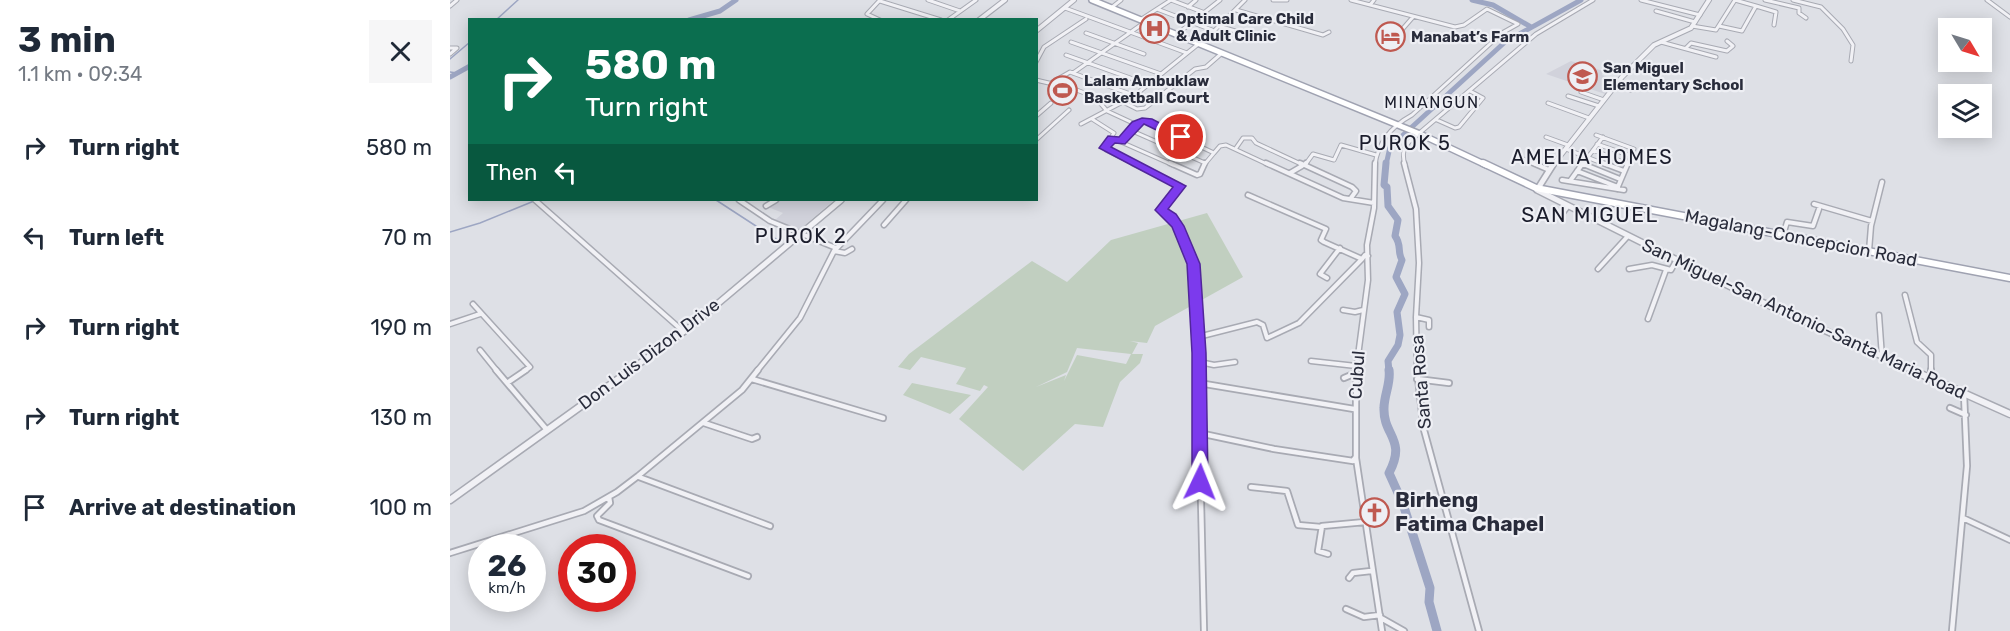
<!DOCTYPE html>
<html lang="en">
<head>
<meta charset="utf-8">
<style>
  :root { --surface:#fff; --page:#f6f6f7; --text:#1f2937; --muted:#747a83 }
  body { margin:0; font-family:Rubik,sans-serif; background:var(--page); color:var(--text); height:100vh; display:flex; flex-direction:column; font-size:22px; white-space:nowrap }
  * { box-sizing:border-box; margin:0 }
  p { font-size:20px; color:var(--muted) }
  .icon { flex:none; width:33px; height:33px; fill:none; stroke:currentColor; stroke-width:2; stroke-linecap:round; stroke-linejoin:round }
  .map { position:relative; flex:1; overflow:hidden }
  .panel { display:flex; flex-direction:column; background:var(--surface); width:450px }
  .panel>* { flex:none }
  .top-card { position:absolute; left:18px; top:18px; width:570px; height:183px; border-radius:0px; box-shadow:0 3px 15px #0003; background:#0b6e4f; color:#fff; overflow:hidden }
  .needle { width:39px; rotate:128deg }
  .fabs { position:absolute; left:1488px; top:18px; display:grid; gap:12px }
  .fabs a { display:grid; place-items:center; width:54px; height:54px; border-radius:0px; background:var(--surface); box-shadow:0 3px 15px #0003; font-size:30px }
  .speed { position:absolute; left:18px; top:534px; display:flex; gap:12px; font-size:30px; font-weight:700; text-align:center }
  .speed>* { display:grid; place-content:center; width:78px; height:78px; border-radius:50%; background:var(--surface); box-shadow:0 3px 15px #0003; line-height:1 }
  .speed small { font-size:15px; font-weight:400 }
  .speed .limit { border:9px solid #d22; background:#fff; color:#111 }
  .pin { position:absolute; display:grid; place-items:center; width:51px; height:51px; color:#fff; margin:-26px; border:3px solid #fff; border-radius:50%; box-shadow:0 2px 6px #0007 }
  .me { position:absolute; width:66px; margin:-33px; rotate:2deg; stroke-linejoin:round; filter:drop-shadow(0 0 4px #0008) }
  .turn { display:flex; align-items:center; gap:21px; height:126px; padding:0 18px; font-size:27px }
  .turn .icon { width:78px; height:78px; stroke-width:2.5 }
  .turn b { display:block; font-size:42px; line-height:51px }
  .then { display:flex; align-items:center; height:57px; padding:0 18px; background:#0003; gap:12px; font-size:22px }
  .round { display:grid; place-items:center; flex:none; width:63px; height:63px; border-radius:0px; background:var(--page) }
  .overview { display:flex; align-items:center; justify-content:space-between; height:102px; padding:0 18px }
  h1 { font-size:36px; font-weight:700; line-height:45px }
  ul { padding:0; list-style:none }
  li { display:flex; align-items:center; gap:18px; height:90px; padding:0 18px }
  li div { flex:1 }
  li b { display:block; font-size:22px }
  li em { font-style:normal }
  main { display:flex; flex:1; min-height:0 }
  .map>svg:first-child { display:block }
  .built { fill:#d1d2db }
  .green { fill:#c1cfc0; fill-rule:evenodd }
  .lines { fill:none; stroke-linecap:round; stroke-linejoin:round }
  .stream { stroke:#9da6c3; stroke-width:1.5 }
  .river-far2 { stroke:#9da6c3; stroke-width:5 }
  .river-far1 { stroke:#9da6c3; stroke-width:7 }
  .river { stroke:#9da6c3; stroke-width:9 }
  .minor-far2-casing { stroke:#a8aab3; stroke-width:5 }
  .minor-far1-casing { stroke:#a8aab3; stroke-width:7 }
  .minor-casing { stroke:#a8aab3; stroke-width:8 }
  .tertiary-far2-casing { stroke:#a8aab3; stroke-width:6 }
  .tertiary-far1-casing { stroke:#a8aab3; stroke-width:8 }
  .tertiary-casing { stroke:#a8aab3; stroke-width:9 }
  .primary-far1-casing { stroke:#9fa2b1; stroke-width:8 }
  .primary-casing { stroke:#9fa2b1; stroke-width:9 }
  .minor-far2 { stroke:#f1f1f5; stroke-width:3 }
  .minor-far1 { stroke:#f1f1f5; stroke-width:4 }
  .minor { stroke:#f1f1f5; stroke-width:4.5 }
  .tertiary-far2 { stroke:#f1f1f5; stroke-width:4 }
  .tertiary-far1 { stroke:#f1f1f5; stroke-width:5 }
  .tertiary { stroke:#f1f1f5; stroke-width:6 }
  .primary-far1 { stroke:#fff; stroke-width:5 }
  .primary { stroke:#fff; stroke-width:6 }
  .route { fill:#7c3aed; stroke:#51269a; stroke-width:1.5 }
  .labels { text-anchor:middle; stroke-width:4.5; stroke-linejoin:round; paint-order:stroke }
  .far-poi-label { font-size:15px; font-weight:bold; fill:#292c3b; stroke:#eeeff4; text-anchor:start }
  .far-neighbourhood-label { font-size:16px; letter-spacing:1.5px; fill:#1b1d2c; stroke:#eeeff4 }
  .street-label { font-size:18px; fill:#292c3b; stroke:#eeeff4 }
  .neighbourhood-label { font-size:20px; letter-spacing:1.5px; fill:#1b1d2c; stroke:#eeeff4 }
  .quarter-label { font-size:21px; letter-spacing:1.5px; fill:#1b1d2c; stroke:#eeeff4 }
  .near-poi-label { font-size:21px; font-weight:bold; fill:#292c3b; stroke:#eeeff4; text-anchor:start }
</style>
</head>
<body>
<main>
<section class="panel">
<div class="overview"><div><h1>3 min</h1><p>1.1 km · 09:34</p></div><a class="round"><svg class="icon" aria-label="close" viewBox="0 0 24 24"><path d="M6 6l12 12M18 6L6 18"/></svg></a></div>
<ul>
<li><svg class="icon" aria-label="right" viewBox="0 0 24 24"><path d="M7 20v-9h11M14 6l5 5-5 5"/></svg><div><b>Turn right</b></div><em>580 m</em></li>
<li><svg class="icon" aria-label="left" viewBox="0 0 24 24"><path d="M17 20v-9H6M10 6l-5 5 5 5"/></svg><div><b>Turn left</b></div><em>70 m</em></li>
<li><svg class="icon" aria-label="right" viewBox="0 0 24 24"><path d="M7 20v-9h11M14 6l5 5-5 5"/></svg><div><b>Turn right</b></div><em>190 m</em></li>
<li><svg class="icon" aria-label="right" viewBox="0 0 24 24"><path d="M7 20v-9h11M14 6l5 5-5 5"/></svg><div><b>Turn right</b></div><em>130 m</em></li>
<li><svg class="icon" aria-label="arrive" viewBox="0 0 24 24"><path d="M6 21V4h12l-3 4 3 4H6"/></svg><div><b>Arrive at destination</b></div><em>100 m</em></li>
</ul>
</section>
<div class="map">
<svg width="1560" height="631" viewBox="0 0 1560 631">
  <rect width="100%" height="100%" fill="#dee0e6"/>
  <!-- built -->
  <path class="built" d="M1121,61L1153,71L1152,75L1165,80L1155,94L1096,74Z
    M328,200H384L349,230L325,220L333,213L318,207Z"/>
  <!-- green -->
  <path class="green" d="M757,213L793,277L705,326L697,343L680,341L688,343L682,354H693L690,363L670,382L653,427L625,424L573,471L509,419L538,387L534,385L530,391L506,384L516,368L471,357L460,370L448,367L459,354L582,261L617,282L661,240ZM627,348L681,354L676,364L627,355L614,381L616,375L586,387L617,372Z
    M462,383L521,395L500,414L453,395Z"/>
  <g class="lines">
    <!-- stream -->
    <path class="stream" d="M46,20L68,0
      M0,59L20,42
      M0,72L7,73
      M266,200L329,241
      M0,232L30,223L84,201"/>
    <!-- river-far2 -->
    <path class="river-far2" d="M1022,0L1043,5L1081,27
      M239,20L270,11L286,0
      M0,77L20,66
      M936,165L940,147L1055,42L1131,0"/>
    <!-- river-far1 -->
    <path class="river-far1" d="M936,163L934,185L937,187L938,206L948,220L945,236C952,245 947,252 952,260L946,277L955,294L947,312L950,335L948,345L938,361L939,371"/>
    <!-- river -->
    <path class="river" d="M939,370C941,383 934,395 934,408C933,436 957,439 939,473L953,504L980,588L979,602L987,631"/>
    <defs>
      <path id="minor-far2" d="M430,0L417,14L430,20
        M478,0L510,11
        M721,0L755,13
        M823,0H837
        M901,0L1005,27L1014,25L1037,9L1068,24L1052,33L962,115C942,126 928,141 925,165
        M1191,0L1250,15
        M1315,0L1349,8V13L1356,18
        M1343,0L1371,7L1393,29L1403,45L1401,61
        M1537,0L1560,17
        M430,1L491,20
        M920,5L924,0
        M0,6L7,0
        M1306,6L1326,12L1324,25
        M738,7L746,0
        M615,8L737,53
        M661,8L671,0
        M707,9L762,30
        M786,10L873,35L879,32
        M1206,11L1245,22
        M498,20L526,0
        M690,20L721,0
        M768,26L799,35
        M842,26L851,19
        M1242,26L1266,30L1285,0
        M1269,26L1292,31L1306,6L1285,0
        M636,33L694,54
        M726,35L770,0
        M943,40L963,17
        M621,42L711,74
        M1211,42L1266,57
        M0,48H7L0,54
        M1236,48L1241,43L1277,51L1283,46L1277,41
        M616,55L697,84
        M586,62L594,47L636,19
        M1159,68L1175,74
        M623,73L695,22
        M586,80L624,89L645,97L657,111L685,124L692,121L698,122L764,153L754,165
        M601,83L620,72L683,95
        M1165,85L1181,90L1184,87
        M1131,92L1154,100
        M1118,96L1149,106
        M673,102L687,109L695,108L745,69L756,67L772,53
        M1098,103L1139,118
        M586,116L601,103
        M642,119L664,133L655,147L656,150L686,165
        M987,120L1005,128L1009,127L1033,98L1020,91
        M631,124L684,96L762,33L795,0
        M680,130L755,163
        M1146,135L1184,149L1177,165
        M1096,137L1118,145
        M662,138L723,165
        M586,140L619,110
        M671,141L685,124
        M1147,144L1181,156
        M786,148L793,138H802L806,143L853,165
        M1116,149L1157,165
        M1143,150L1178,164
        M764,153L770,146L776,145L819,165
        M1071,158L1087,165
        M855,165L863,154L884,160L891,145L926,155
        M955,165C952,155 953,148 960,141L1086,34L1143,0
        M1132,165L1153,137"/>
      <path id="minor-far1" d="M683,163L730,186L711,210C758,246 747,318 748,371
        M720,163L747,175L750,174L755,163
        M816,163L893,198L924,203
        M850,163L902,187L906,191L901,198
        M954,163L966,209L969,263L966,317L967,371
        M1083,163L1099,170
        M1153,163L1174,171
        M1133,164L1170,179
        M855,165L856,163
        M1127,171L1168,187
        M840,173L852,166L851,164
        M1112,180L1174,190
        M1120,181L1133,163
        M1167,189L1178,163
        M798,195L876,229L871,240L874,242L912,259L915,255L918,256
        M85,200L234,332
        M289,200L320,221L386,248
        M1364,204L1422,221
        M316,206L326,200
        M1111,215L1118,206
        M434,225L456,200
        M1333,235L1337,222L1363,226L1369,209
        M384,251L395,253L402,249
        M1419,251L1421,226L1432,182
        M1148,269L1178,236
        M1179,269L1202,265L1221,270L1226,261
        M877,278L870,274L890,248
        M1455,295L1467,342L1481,355V371
        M23,304L80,367L74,371
        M893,310L905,312L913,310
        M1429,315L1432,357
        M966,317L979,320V327
        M1198,319L1216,270
        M0,324L30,314
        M748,337L807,322L813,325L817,338L849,323L912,259
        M30,350L47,371
        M861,361L906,366
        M750,362L764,365L785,362
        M307,371L350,318L384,251L433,200
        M906,371L918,280L917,245L924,208L925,163"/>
      <path id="minor" d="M46,370L97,430
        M748,370L754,631
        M906,370V458L932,631
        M967,370L974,430L1029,631
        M1481,370V379
        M894,378L906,373
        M302,379L433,418
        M967,379L999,383
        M57,383L76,370
        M749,383L904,409
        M1500,408L1516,415
        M254,423L302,439L307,437
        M749,433L824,449L903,461L905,458
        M189,477L320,526
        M801,487L837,491L848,525L871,527
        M159,497L160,503L147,516L149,520L298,576
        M1513,518L1560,540
        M0,553L134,511L167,492L188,476L292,390L308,370
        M878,554L868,551L872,526L915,522
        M899,578L903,573L921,571
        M896,609L914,617L930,615
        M931,618L954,631
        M1502,631L1517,466L1514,394"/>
      <path id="tertiary-far2" d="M529,20L555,0
        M586,31L624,0
        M1103,165L1172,77L1204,45L1241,28L1259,0"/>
      <path id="tertiary-far1" d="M1104,163L1087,190L1305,299L1465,371
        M179,371L240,327L391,200"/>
      <path id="tertiary" d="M1462,370L1560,414
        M0,500L181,370"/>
      <path id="primary-far1" d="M642,0L970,134L1036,165"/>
      <path id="primary" d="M1033,163L1086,188L1560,278"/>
    </defs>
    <!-- minor-far2 casing -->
    <use href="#minor-far2" class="minor-far2-casing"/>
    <!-- minor-far1 casing -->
    <use href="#minor-far1" class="minor-far1-casing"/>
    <!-- minor casing -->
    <use href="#minor" class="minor-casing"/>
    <!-- tertiary-far2 casing -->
    <use href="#tertiary-far2" class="tertiary-far2-casing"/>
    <!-- tertiary-far1 casing -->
    <use href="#tertiary-far1" class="tertiary-far1-casing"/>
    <!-- tertiary casing -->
    <use href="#tertiary" class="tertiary-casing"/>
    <!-- primary-far1 casing -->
    <use href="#primary-far1" class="primary-far1-casing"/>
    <!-- primary casing -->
    <use href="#primary" class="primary-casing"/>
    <!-- minor-far2 -->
    <use href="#minor-far2" class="minor-far2"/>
    <!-- minor-far1 -->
    <use href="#minor-far1" class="minor-far1"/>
    <!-- minor -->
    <use href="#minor" class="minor"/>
    <!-- tertiary-far2 -->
    <use href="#tertiary-far2" class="tertiary-far2"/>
    <!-- tertiary-far1 -->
    <use href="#tertiary-far1" class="tertiary-far1"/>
    <!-- tertiary -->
    <use href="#tertiary" class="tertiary"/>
    <!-- primary-far1 -->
    <use href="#primary-far1" class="primary-far1"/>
    <!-- primary -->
    <use href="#primary" class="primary"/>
  </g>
  <!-- route -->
  <path class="route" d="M692,118L702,119L737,137L735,140H727L694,124L675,144L665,143L661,147L736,186L718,209L726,214L734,226L750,264L756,353L758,482L755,487L750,489L744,487L742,482V353L737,264L722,227L705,210L723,187L649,148L658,136L669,137L682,122Z"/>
  <!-- icons -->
  <defs>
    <symbol id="hospital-ring" viewBox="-11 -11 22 22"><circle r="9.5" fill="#eeeff4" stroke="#bf5950" stroke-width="1.5"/><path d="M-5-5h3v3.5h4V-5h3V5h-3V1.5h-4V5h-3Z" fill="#bf5950"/></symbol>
    <symbol id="hotel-ring" viewBox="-11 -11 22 22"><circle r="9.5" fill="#eeeff4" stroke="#bf5950" stroke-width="1.5"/><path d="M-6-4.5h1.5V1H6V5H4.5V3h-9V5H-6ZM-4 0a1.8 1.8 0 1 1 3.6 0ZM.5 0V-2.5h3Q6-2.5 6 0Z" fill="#bf5950"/></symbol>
    <symbol id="school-ring" viewBox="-11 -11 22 22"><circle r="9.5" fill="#eeeff4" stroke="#bf5950" stroke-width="1.5"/><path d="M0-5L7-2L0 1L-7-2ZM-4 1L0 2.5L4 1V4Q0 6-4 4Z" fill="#bf5950"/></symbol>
    <symbol id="stadium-ring" viewBox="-11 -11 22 22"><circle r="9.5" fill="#eeeff4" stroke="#bf5950" stroke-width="1.5"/><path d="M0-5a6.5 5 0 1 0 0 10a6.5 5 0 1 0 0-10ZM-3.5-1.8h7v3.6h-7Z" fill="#bf5950"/></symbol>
    <symbol id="church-ring" viewBox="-11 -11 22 22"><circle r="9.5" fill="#eeeff4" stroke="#bf5950" stroke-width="1.5"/><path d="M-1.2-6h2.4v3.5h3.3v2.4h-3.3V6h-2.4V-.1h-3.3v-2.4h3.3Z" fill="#bf5950"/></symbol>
  </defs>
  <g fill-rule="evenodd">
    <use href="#hospital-ring" x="688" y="12" width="33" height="33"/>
    <use href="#hotel-ring" x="924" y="20" width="33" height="33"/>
    <use href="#school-ring" x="1116" y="60" width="33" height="33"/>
    <use href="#stadium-ring" x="596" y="74" width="33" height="33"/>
    <use href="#church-ring" x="908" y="496" width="33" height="33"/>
  </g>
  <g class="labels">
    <!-- far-poi labels -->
    <g class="far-poi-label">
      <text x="726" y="24">Optimal Care Child<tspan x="726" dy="17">&amp; Adult Clinic</tspan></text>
      <text x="961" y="42">Manabat’s Farm</text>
      <text x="1153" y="73">San Miguel<tspan x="1153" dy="17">Elementary School</tspan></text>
      <text x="634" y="86">Lalam Ambuklaw<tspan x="634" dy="17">Basketball Court</tspan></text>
    </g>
    <!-- far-neighbourhood labels -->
    <g class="far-neighbourhood-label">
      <text x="982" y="108">MINANGUN</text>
    </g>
    <!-- street labels -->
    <g class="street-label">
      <text transform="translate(1351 238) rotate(11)" y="6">Magalang-Concepcion Road</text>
      <text transform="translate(1354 319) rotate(25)" y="6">San Miguel-San Antonio-Santa Maria Road</text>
      <text transform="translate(199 354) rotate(-37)" y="6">Don Luis Dizon Drive</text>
      <text transform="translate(907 375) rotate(-86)" y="6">Cubul</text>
      <text transform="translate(971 382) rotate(-95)" y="6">Santa Rosa</text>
    </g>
    <!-- neighbourhood labels -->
    <g class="neighbourhood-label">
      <text x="955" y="150">PUROK 5</text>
      <text x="1142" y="164">AMELIA HOMES</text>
      <text x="351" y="243">PUROK 2</text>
    </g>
    <!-- quarter labels -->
    <g class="quarter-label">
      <text x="1140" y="222">SAN MIGUEL</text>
    </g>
    <!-- near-poi labels -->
    <g class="near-poi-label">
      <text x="945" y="507">Birheng<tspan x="945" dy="24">Fatima Chapel</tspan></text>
    </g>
  </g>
</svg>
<div class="fabs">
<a><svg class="needle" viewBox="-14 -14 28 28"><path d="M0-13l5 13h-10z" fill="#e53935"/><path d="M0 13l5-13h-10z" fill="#747a83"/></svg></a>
<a><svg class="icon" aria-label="layers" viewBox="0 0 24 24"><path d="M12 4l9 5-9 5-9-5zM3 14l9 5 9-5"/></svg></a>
</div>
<div class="speed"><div>26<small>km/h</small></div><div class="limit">30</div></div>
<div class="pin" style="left:731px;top:137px;background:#d93025"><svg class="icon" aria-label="arrive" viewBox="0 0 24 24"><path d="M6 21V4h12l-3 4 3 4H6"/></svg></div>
<svg class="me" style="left:750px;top:482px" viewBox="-20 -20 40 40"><path d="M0-17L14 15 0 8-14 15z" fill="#7c3aed" stroke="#fff" stroke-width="4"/></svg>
<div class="top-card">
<div class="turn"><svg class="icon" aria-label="right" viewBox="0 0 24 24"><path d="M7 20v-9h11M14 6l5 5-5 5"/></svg><div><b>580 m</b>Turn right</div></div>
<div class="then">Then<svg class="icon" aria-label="left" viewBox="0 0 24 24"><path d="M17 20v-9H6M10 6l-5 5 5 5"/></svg></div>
</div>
</div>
</main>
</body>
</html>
